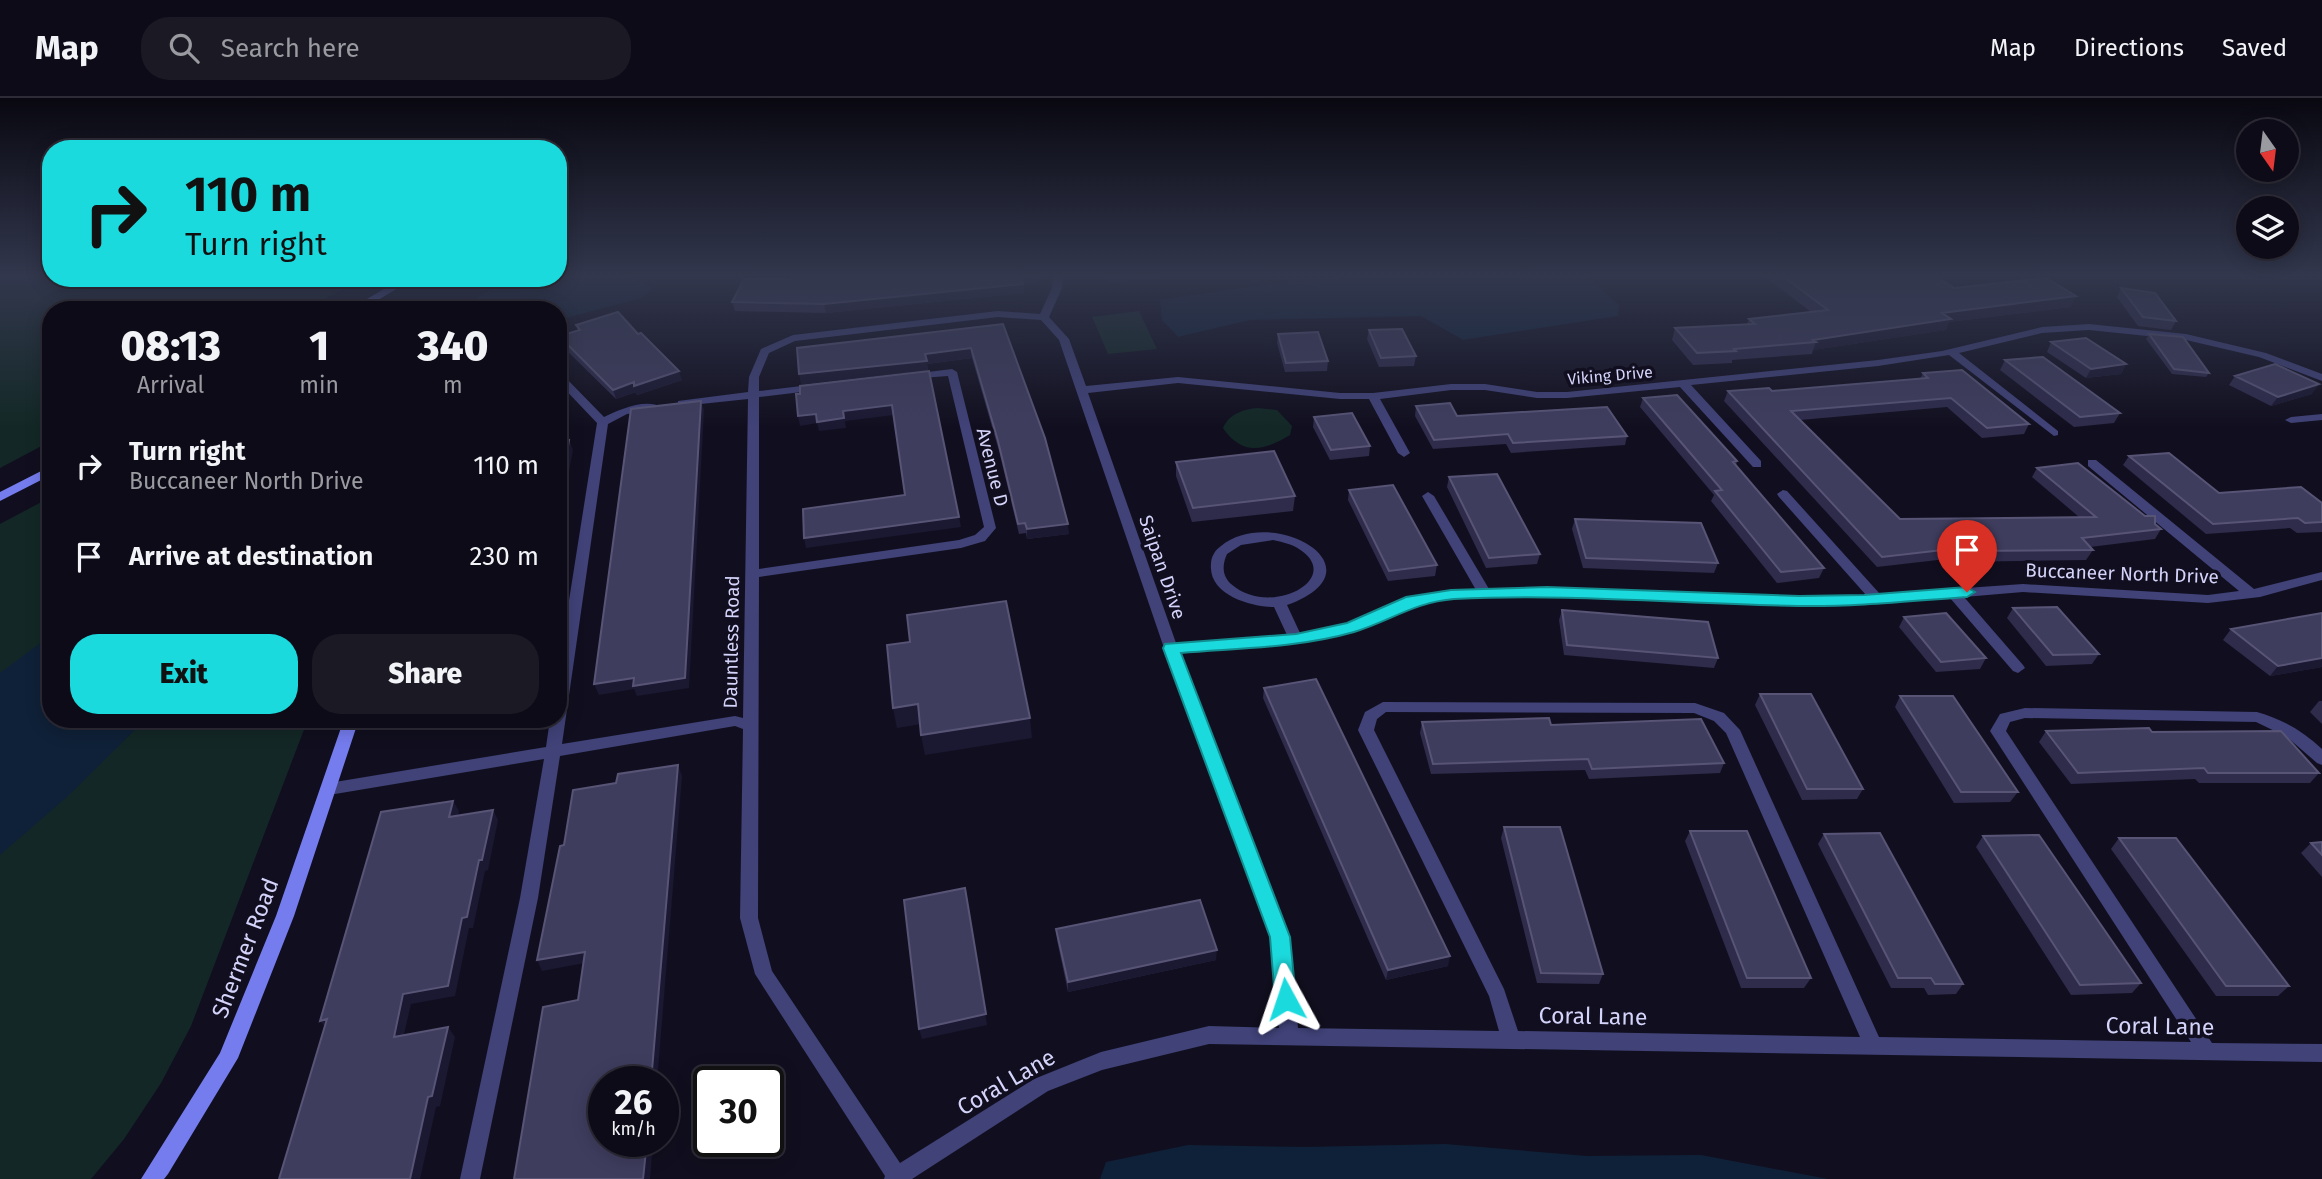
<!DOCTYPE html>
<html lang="en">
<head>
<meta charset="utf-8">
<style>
  :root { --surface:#0d0b17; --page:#1b1924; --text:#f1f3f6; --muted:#9a9ba1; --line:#2d2b36; --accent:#1bdadd }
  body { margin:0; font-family:"Fira Sans",sans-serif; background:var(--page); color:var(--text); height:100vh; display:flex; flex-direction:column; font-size:26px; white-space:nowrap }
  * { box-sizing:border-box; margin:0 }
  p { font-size:23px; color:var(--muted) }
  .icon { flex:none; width:38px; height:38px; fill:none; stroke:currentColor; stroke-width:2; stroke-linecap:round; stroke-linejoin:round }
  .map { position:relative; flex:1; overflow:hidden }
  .sheet { position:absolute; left:42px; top:203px; width:525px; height:427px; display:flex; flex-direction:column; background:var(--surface); border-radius:28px; box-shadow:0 4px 18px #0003,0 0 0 2px var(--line) }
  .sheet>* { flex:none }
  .hud { position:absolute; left:42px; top:42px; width:525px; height:147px; border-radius:28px; box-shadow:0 4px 18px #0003,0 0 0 2px var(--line); background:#1bdadd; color:#111; overflow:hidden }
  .needle { width:46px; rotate:166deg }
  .controls { position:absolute; left:2236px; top:21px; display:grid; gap:14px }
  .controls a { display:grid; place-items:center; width:63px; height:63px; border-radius:50%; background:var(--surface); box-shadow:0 4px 18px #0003,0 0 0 2px var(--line); font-size:35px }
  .speed { position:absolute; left:588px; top:968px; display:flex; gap:14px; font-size:35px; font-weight:700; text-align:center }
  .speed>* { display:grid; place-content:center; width:91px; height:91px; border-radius:50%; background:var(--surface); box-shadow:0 4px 18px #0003,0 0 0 2px var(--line); line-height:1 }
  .speed small { font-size:18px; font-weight:400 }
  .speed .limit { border:4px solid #111; border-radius:10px; background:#fff; color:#111 }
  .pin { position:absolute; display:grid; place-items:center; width:60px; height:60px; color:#fff; margin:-72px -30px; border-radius:50% 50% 50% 0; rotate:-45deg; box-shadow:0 0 7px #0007 }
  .pin .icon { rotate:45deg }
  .me { position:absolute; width:77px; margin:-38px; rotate:355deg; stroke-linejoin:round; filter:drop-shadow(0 0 5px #0008) }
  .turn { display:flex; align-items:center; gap:24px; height:147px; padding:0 28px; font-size:32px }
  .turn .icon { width:91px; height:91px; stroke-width:2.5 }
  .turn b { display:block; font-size:49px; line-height:60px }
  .eta { display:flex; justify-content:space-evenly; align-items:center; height:119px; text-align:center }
  .eta b { font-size:42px; font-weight:800; line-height:49px }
  .primary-button { display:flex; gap:14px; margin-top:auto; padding:14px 28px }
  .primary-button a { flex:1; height:80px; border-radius:28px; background:var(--accent); color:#111; font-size:28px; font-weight:800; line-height:80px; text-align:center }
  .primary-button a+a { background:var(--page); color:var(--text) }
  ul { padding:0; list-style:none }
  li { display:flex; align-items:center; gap:21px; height:91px; padding:0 28px }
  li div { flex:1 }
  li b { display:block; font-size:26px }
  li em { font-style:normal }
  header { display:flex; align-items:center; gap:42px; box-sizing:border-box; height:98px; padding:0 35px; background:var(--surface); border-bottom:2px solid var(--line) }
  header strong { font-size:33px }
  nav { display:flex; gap:38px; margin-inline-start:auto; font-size:24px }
  .search { width:490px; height:63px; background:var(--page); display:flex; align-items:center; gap:18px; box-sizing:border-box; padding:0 24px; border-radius:28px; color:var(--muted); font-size:26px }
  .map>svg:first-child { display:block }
  .green { fill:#132826 }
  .water { fill:#0f2138 }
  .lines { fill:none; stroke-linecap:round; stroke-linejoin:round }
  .street { fill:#404278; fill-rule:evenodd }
  .secondary { fill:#757cee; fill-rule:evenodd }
  .wall { fill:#2e2b4b }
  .shaded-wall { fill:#1b1832 }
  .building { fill:#3f3d5e; stroke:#575476; stroke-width:2 }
  .route { fill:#1bdadd; stroke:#128e90; stroke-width:2 }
  .labels { text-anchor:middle; stroke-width:7; stroke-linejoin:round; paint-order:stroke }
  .far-street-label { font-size:16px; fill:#d4d3fa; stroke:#110f1f }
  .street-label { font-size:19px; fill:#d4d3fa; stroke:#110f1f }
  .near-street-label { font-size:23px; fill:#d4d3fa; stroke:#110f1f }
</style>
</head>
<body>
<header>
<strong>Map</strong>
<div class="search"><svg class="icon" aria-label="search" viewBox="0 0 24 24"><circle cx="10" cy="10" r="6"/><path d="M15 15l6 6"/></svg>Search here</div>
<nav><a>Map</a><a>Directions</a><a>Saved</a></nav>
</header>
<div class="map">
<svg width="2322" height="1081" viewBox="0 0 2322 1081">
  <rect width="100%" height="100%" fill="#110f1f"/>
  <!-- green -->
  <path class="green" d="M0,177H51V180H364L303,212H51V343L0,370Z
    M1139,213L1157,251L1108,256L1092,219Z
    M1258,310L1277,312L1292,328L1290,337C1264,353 1242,358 1223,330C1229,316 1244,311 1258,310Z
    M51,399V621H308L191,928L161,985L124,1041L91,1081H0V426Z"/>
  <!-- water -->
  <path class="water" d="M558,177C588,177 626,173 652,190L641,200L558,222V212H456L511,180H558Z
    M1373,177H1584L1619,207L1618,218L1463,242L1421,218L1250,222L1178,239L1162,222L1160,202L1259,188Z
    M51,537V621H146L67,699L0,757V575Z
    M1445,1046L1587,1058L1701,1057L1828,1081H1100L1106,1064L1188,1047L1306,1049Z"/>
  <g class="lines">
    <!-- street -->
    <path class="street" d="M1053,177H1063L1062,190L1049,219L1069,241L1086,288L1178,279L1340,295H1373L1451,286H1485L1537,294H1567L1878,262L1942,253L2042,229L2089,226L2186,236L2266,255L2322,276V283L2259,259L2186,242L2089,232L2042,235L1959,255L2058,333V337L2054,338L1949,257L1878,268L1691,287L1761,363V369H1753L1680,289L1567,300H1537L1485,292H1451L1380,301L1410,355L1404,359L1398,355L1369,301H1340L1178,285L1088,295L1176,545L1287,537L1274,509C1251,509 1208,497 1211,466C1211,459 1215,452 1221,448C1273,406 1386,471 1287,507L1300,535L1347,525L1412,499L1451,493L1476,492L1422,398L1428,394L1434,398L1489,491C1615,488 1740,503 1866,497L1779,399L1777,396L1783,392L1787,393L1880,496L2023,486L2208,497L2239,493L2088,368V362H2096L2254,491L2322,474V482L2260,499L2208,505L2023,494L1964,499L2023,567L2025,570L2018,575L2013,573L1950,500L1864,506L1799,507L1547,498L1451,501L1415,507L1356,532L1296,546L1180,554L1289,839L1298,930L1499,933L1489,898L1358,632L1365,614L1383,604L1695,605L1724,615L1740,632L1879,939L2191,944L1990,633L2000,616L2025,610L2257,614C2282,621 2303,633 2322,651V667L2317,665L2287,639L2256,624L2025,620L2010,624L2006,633L2212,945L2322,946V964L1209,946L1102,972L1048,993L912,1081H884L885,1078L755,876L740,820L743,631L735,628L560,658L538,800L480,1081H460L520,800L544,661L329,697L323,695L321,691L323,687L329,685L546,649L550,621H558V572L597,325L558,284V275L562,276L604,319C618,312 646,300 661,309L655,312L627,316L608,326L562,646L735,618L743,620L748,301L682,308L678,307V303L748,294L749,279L761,251L793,237L998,213L1040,216L1052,190ZM998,219L1041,222L1059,242L1164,550L1271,839L1279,930L1209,928L1101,954L1034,981L900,1065L772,873L758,820L759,479L961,450L985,443L996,430L957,274L952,271L912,276L907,279L908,281L948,278L984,429L975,437L959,442L759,471V299L818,292L823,289L818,286L759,293V279L769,255L795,243ZM1273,442C1282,444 1292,446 1299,451C1345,480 1271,521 1231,486C1222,478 1222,467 1227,456L1241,447ZM1386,614L1694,615L1714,623L1726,635L1860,939L1518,933L1504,891L1374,632L1377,621Z
      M2322,316V322L2291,325L2285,322L2291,319Z"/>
    <!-- secondary -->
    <path class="secondary" d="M403,180H415L361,212H348Z
      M51,368V377L0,403V394Z
      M344,621H359L294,818L238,960L168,1076L164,1081H141L220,955L276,818Z"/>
  </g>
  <!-- wall -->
  <path class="wall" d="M1763,177H1934L1954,190L2076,198L2070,209L1949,224L1946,232L1813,252L1812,256L1732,262V265L1693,267L1672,242L1675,230L1747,226L1749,221L1811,214Z
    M1037,186L1023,187L1024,195L826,215L735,213L732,204Z
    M2121,190L2176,223L2171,232L2138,228L2117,199Z
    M1003,226L1069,436L1027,441L1026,435L1019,436L999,353L972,260L927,266L928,272L801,286Z
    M576,227L682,282L637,297L636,294L616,301L562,248L559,238L578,233Z
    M1369,232L1416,258L1414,268L1379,269L1367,241Z
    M1278,236L1328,263L1327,273L1285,274L1277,245Z
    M2149,236L2209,275L2206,279L2172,276L2146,241Z
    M2051,244L2126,266L2121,276L2086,280L2047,254Z
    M2005,262L2120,315L2114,325L2074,329L2000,272Z
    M1923,275L2029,326L2024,336L1982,340L1947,309L1800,322L1900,421L2079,419L2032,379L2037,370L2155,426L2161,431L2155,441L2090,449L2093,452L2086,462L1957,464L1955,460L1877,469L1724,303L1728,293H1772L1920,281Z
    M2235,278L2312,296L2271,308L2229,287Z
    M1643,300L1737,363L1736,368L1824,470L1819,480L1777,485L1711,403L1714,397L1640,309Z
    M1416,308L1457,318L1627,338L1625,347L1511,355L1506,346L1433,351L1415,318Z
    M1314,319L1370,348L1369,358L1330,362L1313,329Z
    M2129,358L2219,395L2322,405V434L2297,435L2290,430L2206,436L2123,367Z
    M1176,364L1295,398L1293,413L1192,424L1176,378Z
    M1449,379L1540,456L1537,466L1486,470L1447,389Z
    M1349,392L1437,467L1435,478L1388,483L1348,402Z
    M1575,421L1718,465L1714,475L1583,470L1572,431Z
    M2013,510L2099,556L2092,566L2046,568L2007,520Z
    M1562,512L1718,560L1714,570L1564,557L1559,522Z
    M2322,515V569L2270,578L2223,542L2231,531Z
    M1904,519L1986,560L1980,571L1936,574L1899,529Z
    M1264,590L1448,868L1386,882L1263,600Z
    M1760,596L1863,691L1857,701L1802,702L1755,607Z
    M1900,598L2018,694L2010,704L1954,705L1895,609Z
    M2319,603H2322V626L2310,614Z
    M1422,624L1551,627L1724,665L1720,675L1589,681L1585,672L1431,676L1420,635Z
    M2046,633L2152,634L2319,675L2310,685H2199L2195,681L2071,686L2039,644Z
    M1504,729L1603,876L1599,886L1537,885L1501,740Z
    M1690,733L1811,880L1804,890H1741L1685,743Z
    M1824,736L1963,886L1956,896L1928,897L1924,890H1891L1818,746Z
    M1983,738L2141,885L2132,895L2071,897L1976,749Z
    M2119,740L2289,888L2278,898H2216L2111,751Z
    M2322,744V779L2301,755L2311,745Z
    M1056,831L1216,862L1068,894L1057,842Z"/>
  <!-- shaded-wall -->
  <path class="shaded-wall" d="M1032,177H1037V186L1023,187L1024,195L826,215L824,206Z
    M1109,177H1172V178L1109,184Z
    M2076,198L2070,209L1949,224L1946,232L1813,252L1816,244L1813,242L1942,215Z
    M971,250L972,260L927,266L928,272L801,286L799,276L925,256Z
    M2126,266L2121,276L2086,280L2091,271Z
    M679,273L682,282L637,297L636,294L616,301L613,292L634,284Z
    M2319,286L2312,296L2271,308L2278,299Z
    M701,303L704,312L689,590L637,598L634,591L599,597L594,586Z
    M892,307L894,317L845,323L846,330L819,333L817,325L800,328L798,318Z
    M561,310L565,320L558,322V311Z
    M569,342L573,352L558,434V404Z
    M959,419L961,429L806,450L804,440Z
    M1068,426L1069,436L1027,441V431Z
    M2322,560V569L2270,578L2278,568Z
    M918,606L921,626L897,630L893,610Z
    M1030,620L1032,640L925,657L921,637Z
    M419,621H482L424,630Z
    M678,667L682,678L657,984H651Z
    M453,703L459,713L455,729L449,719Z
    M493,712L498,722L488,772L485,773L473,830H469L455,898L411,906L401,949L394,939L403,896L462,820Z
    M967,800L987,927L922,941L919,931Z
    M1217,852L1216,862L1068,894V884Z
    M585,854L590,864L542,873L537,862Z
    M1450,858L1448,868L1386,882L1388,872Z
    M327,921L328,933L320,923Z
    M448,929L455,939L440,1008L436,1009L420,1081H410L428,999Z
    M647,1043H653L650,1081H643Z"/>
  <!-- building -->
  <path class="building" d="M792,177H1032L1021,179L1023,186L824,206L732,204L744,181H792Z
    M1781,177H1934L1954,190L2046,180L2076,198L1942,215L1951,221L1813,242L1816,244L1734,251L1736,253L1697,255L1675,230L1755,226L1749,221L1828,212Z
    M2121,190L2155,195L2176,223L2143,219Z
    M618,214L638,236L641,235L679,273L634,288V284L613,292L559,238L580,232L576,227Z
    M1003,226L1045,340L1068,426L1027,431L1025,425L1018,426L998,343L971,250L925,256L927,263L799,276L797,250Z
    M1402,231L1416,258L1381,260L1369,232Z
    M1318,234L1328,263L1286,265L1278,236Z
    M2149,236L2183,239L2209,275L2174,271Z
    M2086,240L2126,266L2091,271L2051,244Z
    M2043,259L2120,315L2080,319L2005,262Z
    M2275,266L2319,286L2278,299L2235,278Z
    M1962,272L2029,326L1987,330L1951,300L1791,313L1900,421L2096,419L2037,370L2078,365L2145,418H2155V426L2161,431L2082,440L2093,452L1963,453L1960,450L1882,459L1728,293L1769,290L1772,293L1928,280L1923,275Z
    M929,273L959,419L804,440L803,411L905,397L892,307L843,313L844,320L817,324L816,316L798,318L796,296H800V288Z
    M1677,297L1737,363L1733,364L1824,470L1781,474L1715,393L1722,392L1643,300Z
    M701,303L685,580L633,588L634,580L594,586L631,311Z
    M1450,305L1457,318L1607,309L1627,338L1513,345L1508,336L1434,342L1416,308Z
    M1352,315L1370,348L1331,352L1314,319Z
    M569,342L559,402L558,404V344Z
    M1274,353L1295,398L1193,410L1176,364Z
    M2169,355L2219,395L2301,389L2322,405V424L2305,425L2298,420L2213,426L2129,358Z
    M1497,376L1540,456L1489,460L1449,379Z
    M1393,387L1437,467L1389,473L1349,392Z
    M1575,421L1701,425L1718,465L1586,460Z
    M1006,503L1030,620L921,637L918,606L893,610L887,547L910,544L907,517Z
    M2057,509L2099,556L2053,557L2013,510Z
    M1562,512L1708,524L1718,560L1567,547Z
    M1946,515L1986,560L1941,564L1904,519Z
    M2322,515V560L2278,568L2231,531Z
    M1316,581L1450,858L1388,872L1264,590Z
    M1760,596H1811L1863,691H1807Z
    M1900,598H1953L2018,694H1961Z
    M1549,620L1551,627L1701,621L1724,665L1592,671L1588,661L1433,666L1422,624Z
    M2149,630L2152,634L2281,633L2319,675H2208L2204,670L2078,675L2046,633Z
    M678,667L651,984H604V1043H647L643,1081H514L543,909L578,902L585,854L537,862L560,748L564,747L573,692L616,685L618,676Z
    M453,703L449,719L493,712L482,762H479L467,819L462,820L448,888L403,896L394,939L448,929L432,998L428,999L410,1081H279L327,921L320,923L381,714Z
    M1504,729H1560L1603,876L1541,875Z
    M1690,733H1747L1811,880H1747Z
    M1880,735L1963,886H1935L1931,880H1898L1824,736Z
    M2039,737L2141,885L2080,887L1983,738Z
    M2119,740H2176L2289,888H2226Z
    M2322,744V757L2311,745Z
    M965,790L986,916L919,931L904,802Z
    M1200,802L1217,852L1068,884L1056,831Z"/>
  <!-- sky -->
  <linearGradient id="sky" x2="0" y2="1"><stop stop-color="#090811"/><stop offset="0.54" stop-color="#32374d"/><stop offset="1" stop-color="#32374d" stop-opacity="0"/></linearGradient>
  <rect width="2322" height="329" fill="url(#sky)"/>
  <!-- route -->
  <path class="route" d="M1547,489L1799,498L1864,497L1967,489L1975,494L1967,499C1911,503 1855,509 1798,508C1683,506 1569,495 1454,501C1415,504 1390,523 1354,534C1298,550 1239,550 1181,555L1290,839L1296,901L1293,907L1286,910L1278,907L1275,901L1270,839L1163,550L1165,546L1296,536L1347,525L1406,499L1451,492Z"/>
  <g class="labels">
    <!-- far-street labels -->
    <g class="far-street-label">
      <text transform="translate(1610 277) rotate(-5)" y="6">Viking Drive</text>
    </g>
    <!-- street labels -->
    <g class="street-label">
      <text transform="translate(993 369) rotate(76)" y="7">Avenue D</text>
      <text transform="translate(1163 469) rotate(71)" y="7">Saipan Drive</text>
      <text transform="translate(2122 475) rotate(2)" y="7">Buccaneer North Drive</text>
      <text transform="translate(731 544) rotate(-89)" y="7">Dauntless Road</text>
    </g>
    <!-- near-street labels -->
    <g class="near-street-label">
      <text transform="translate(245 850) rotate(-69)" y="8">Shermer Road</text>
      <text transform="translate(1593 918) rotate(1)" y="8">Coral Lane</text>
      <text transform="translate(2160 928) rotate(1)" y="8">Coral Lane</text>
      <text transform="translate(1006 984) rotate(-30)" y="8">Coral Lane</text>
    </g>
  </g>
</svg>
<div class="controls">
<a><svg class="needle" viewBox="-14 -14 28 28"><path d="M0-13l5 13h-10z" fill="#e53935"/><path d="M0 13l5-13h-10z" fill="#9a9ba1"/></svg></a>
<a><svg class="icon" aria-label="layers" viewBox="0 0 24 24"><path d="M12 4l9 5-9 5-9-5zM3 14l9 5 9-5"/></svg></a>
</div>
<div class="speed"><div>26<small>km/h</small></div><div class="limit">30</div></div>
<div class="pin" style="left:1967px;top:494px;background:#d93025"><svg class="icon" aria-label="arrive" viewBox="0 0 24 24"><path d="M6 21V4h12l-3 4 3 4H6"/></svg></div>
<svg class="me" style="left:1286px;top:901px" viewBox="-20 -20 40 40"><path d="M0-17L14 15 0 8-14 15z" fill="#1bdadd" stroke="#fff" stroke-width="4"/></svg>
<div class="hud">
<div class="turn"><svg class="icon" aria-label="right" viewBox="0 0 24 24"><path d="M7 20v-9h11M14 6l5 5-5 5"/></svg><div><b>110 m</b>Turn right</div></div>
</div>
<section class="sheet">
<div class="eta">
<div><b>08:13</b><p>Arrival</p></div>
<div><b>1</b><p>min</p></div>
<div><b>340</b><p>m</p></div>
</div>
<ul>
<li><svg class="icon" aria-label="right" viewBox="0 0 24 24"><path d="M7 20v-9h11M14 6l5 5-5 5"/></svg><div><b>Turn right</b><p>Buccaneer North Drive</p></div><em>110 m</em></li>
<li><svg class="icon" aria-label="arrive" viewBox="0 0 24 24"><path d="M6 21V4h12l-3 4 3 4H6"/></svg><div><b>Arrive at destination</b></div><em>230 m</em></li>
</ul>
<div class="primary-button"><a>Exit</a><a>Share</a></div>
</section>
</div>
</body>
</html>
